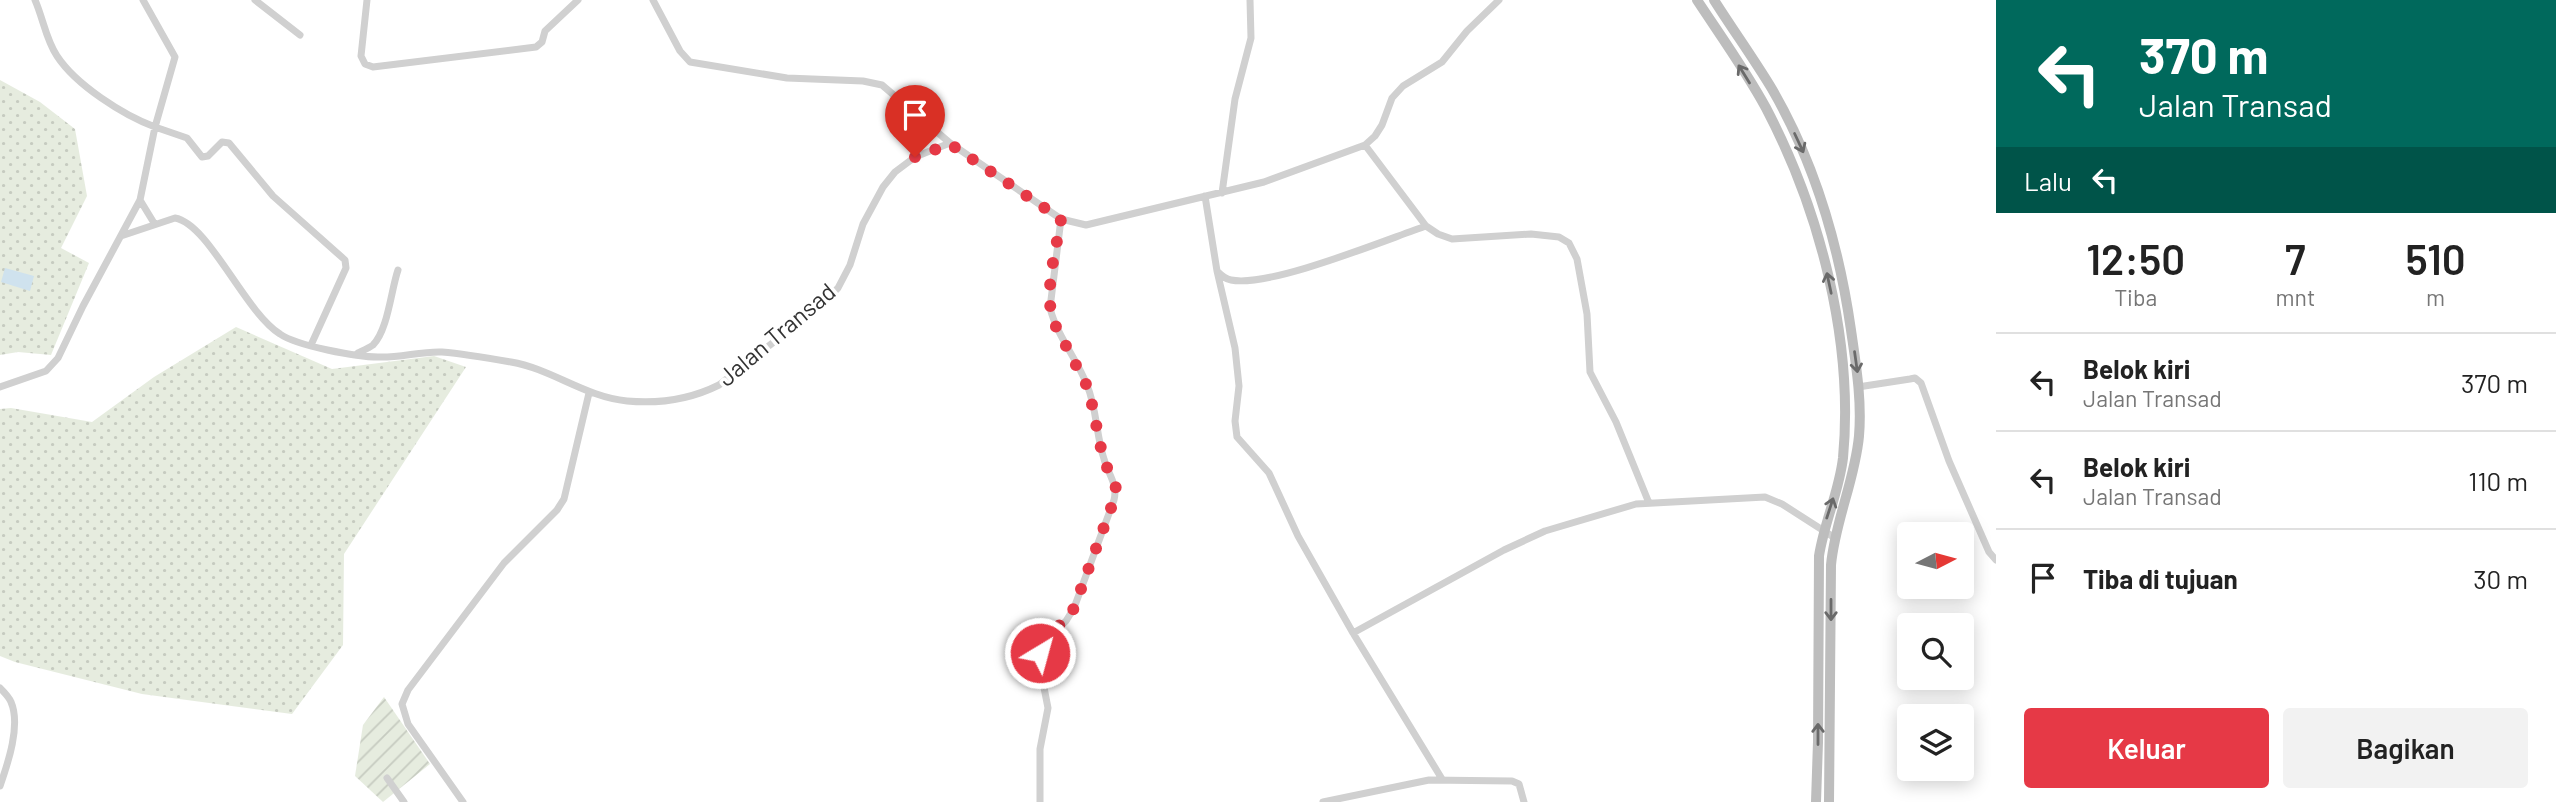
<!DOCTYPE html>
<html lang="id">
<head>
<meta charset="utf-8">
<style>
  :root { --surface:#fff; --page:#f2f2f2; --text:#222; --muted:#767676; --line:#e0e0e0; --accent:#e63946 }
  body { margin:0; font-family:Barlow,sans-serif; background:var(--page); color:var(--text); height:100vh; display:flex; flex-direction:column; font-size:26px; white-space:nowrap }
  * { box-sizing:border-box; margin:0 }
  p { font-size:23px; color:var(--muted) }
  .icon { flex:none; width:38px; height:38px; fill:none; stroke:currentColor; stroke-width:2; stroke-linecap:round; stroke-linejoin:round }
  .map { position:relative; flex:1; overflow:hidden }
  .drawer { display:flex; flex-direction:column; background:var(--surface); width:560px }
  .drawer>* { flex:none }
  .banner { background:#00695c; color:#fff; overflow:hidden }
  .needle { width:46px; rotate:84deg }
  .fabs { position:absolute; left:1897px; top:522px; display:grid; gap:14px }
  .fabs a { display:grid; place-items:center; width:77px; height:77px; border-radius:7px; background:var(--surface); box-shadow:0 4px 18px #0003; font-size:35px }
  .pin { position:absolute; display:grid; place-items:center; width:60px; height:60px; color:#fff; margin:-72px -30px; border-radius:50% 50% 50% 0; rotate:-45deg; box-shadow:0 0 7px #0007 }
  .pin .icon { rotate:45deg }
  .me { position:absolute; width:77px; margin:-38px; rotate:37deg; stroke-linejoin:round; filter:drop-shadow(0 0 5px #0008) }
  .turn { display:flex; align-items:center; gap:24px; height:147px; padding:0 28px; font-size:32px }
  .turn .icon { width:91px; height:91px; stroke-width:2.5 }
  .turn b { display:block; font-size:49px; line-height:60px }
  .then { display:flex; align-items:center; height:66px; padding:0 28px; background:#0003; gap:14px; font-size:26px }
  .eta { display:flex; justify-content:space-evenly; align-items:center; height:119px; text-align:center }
  .eta b { font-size:42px; font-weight:600; line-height:49px }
  .primary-button { display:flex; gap:14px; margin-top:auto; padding:14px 28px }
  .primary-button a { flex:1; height:80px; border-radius:7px; background:var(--accent); color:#fff; font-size:28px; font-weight:600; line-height:80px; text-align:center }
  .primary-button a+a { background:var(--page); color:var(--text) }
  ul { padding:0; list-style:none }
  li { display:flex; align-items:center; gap:21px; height:98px; padding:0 28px; border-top:2px solid var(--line) }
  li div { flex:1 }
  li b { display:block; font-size:26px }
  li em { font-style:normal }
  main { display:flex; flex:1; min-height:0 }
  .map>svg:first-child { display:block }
  .grass { fill:url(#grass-dots) }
  .garden { fill:url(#garden-furrows) }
  .water { fill:#cfe2ee }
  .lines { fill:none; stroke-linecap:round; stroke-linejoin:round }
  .street { stroke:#d0d0d0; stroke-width:7 }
  .secondary { stroke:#bdbdbd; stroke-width:10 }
  .oneway { stroke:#6a6a6a }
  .route { stroke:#e63946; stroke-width:12; stroke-dasharray:0 21.6 }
  .labels { text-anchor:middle; stroke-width:7; stroke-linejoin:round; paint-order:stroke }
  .street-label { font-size:24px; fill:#333; stroke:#fff }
</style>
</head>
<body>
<main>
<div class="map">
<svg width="1996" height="802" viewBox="0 0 1996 802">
  <defs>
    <pattern id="grass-dots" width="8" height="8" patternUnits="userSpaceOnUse" patternTransform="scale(1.75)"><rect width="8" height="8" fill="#e6ecdf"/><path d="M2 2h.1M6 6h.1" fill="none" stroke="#c6cbc0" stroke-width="1.8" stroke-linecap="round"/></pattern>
    <pattern id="garden-furrows" width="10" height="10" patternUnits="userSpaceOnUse" patternTransform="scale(1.75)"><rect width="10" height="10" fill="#e6ecdf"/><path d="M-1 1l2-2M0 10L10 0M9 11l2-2" fill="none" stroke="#c6cbc0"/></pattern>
  </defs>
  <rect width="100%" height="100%" fill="#fff"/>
  <!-- grass -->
  <path class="grass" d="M0,80L40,102L75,129L87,196L61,248L89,263L51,355L18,352L0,355Z
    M236,327L332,369L434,356L466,367L344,554L343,645L292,714L142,694L15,662L0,656V409L11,408L92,422L154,377Z"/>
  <!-- garden -->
  <path class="garden" d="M384,697L430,764L383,802L355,776L363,725Z"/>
  <!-- water -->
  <path class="water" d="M5,268L34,276L30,291L1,282Z"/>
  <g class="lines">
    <!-- street -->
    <path class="street" d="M143,0L175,57L155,127L187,138L202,157L208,156L222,142L229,143L273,196L345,260L346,268L311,345
      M255,0L300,35
      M367,0L361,56L365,64L373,67L536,47L542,42L545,31L578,0
      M653,0L680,51L690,62L787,78L863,81L882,85L950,143
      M1365,145L1426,226L1438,234L1452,239L1531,234L1559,237L1569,243L1577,259L1587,314L1590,372L1616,422L1649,503
      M1222,193L1235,99L1251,38L1250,0
      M1205,196L1217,271L1235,348L1239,386L1235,421L1237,437L1269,473L1298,536L1353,633L1442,779
      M140,200L154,223
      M121,236L175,218C209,224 244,311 280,334C297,346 357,357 378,357C400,358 421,351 442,352C465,354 488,358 511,362C552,369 585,397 627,401C660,404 689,400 719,385L821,305L838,288L850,265L863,224L883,187L895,172L915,157L950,143L1061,219L1086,225L1264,182L1365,145L1375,136L1382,125L1392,98L1403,86L1442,62L1467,31L1499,0
      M1218,272C1222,276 1225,279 1231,280C1269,288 1385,240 1426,226
      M358,353C362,351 369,348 373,345C388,330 391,290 398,270
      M0,387L46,371L58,358L83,306L140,200L155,127C123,115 76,85 57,56C46,40 43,18 35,0
      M1858,387L1910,379L1915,378L1921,383L1949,461L1989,552L1996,560
      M1353,633L1504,550L1545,531L1636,504L1765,497L1782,504L1835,538
      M0,688C4,692 9,697 11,702C21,725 8,763 0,786
      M387,778L404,802
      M463,802L408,724L402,704L408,690L504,563L557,510L564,499L589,393
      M1040,802V749L1048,708L1039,662L1040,653L1045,641L1066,621L1074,608L1114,500C1118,484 1108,474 1104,459C1096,435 1097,409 1087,385C1077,359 1057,336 1050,308L1061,219
      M1323,802L1429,780L1512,781L1519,784L1524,802"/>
    <!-- secondary -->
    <path class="secondary" d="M1697,0C1720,35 1746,71 1766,108C1820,211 1854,341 1843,458C1839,492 1824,523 1819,556L1818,742L1816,802
      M1714,0C1733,30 1754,59 1772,89C1815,163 1839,246 1851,330C1856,365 1862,400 1859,436C1855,480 1835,521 1831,565L1829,802"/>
  </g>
  <!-- one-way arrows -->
  <defs><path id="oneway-shaft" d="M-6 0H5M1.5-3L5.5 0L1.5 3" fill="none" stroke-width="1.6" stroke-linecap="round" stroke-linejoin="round" transform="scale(1.75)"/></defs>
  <g class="oneway">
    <use href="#oneway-shaft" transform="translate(1744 74) rotate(-122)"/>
    <use href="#oneway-shaft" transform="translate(1799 143) rotate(65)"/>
    <use href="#oneway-shaft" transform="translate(1829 283) rotate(-102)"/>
    <use href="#oneway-shaft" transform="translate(1856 362) rotate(82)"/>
    <use href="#oneway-shaft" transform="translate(1830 508) rotate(-72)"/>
    <use href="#oneway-shaft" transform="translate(1831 610) rotate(90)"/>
    <use href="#oneway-shaft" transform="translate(1818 734) rotate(-90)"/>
  </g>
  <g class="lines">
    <!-- route -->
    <path class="route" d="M915,157L950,144L1061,219C1056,251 1044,289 1053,321L1089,390L1103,458L1116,488L1114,500L1074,608C1065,624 1044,635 1040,653"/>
  </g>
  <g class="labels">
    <!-- street labels -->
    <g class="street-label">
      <text transform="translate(777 335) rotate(-40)" y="8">Jalan Transad</text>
    </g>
  </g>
</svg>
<div class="fabs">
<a><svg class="needle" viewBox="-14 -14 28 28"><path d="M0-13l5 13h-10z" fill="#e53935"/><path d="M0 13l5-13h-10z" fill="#767676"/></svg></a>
<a><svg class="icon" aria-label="search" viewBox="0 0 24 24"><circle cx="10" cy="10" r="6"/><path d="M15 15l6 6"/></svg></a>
<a><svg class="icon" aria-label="layers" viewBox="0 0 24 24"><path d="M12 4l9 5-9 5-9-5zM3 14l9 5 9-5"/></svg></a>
</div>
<div class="pin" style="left:915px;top:157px;background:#d93025"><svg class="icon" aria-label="arrive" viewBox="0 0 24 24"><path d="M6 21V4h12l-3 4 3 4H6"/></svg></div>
<svg class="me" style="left:1040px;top:653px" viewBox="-20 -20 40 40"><circle r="17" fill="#e63946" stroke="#fff" stroke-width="3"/><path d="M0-11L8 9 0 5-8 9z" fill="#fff"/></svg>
</div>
<section class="drawer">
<div class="banner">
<div class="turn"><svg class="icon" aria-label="left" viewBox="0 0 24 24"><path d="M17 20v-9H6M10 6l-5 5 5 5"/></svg><div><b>370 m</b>Jalan Transad</div></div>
<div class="then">Lalu<svg class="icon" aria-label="left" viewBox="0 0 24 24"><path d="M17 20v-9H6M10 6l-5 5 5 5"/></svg></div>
</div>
<div class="eta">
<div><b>12:50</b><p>Tiba</p></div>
<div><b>7</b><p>mnt</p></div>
<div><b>510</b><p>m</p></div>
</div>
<ul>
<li><svg class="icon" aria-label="left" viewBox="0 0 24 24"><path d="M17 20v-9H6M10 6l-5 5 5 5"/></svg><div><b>Belok kiri</b><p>Jalan Transad</p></div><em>370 m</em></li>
<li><svg class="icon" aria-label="left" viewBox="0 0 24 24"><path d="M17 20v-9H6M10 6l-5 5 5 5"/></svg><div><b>Belok kiri</b><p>Jalan Transad</p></div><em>110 m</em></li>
<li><svg class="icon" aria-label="arrive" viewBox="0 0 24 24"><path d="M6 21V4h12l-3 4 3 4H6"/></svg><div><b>Tiba di tujuan</b></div><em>30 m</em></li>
</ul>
<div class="primary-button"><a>Keluar</a><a>Bagikan</a></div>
</section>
</main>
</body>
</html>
